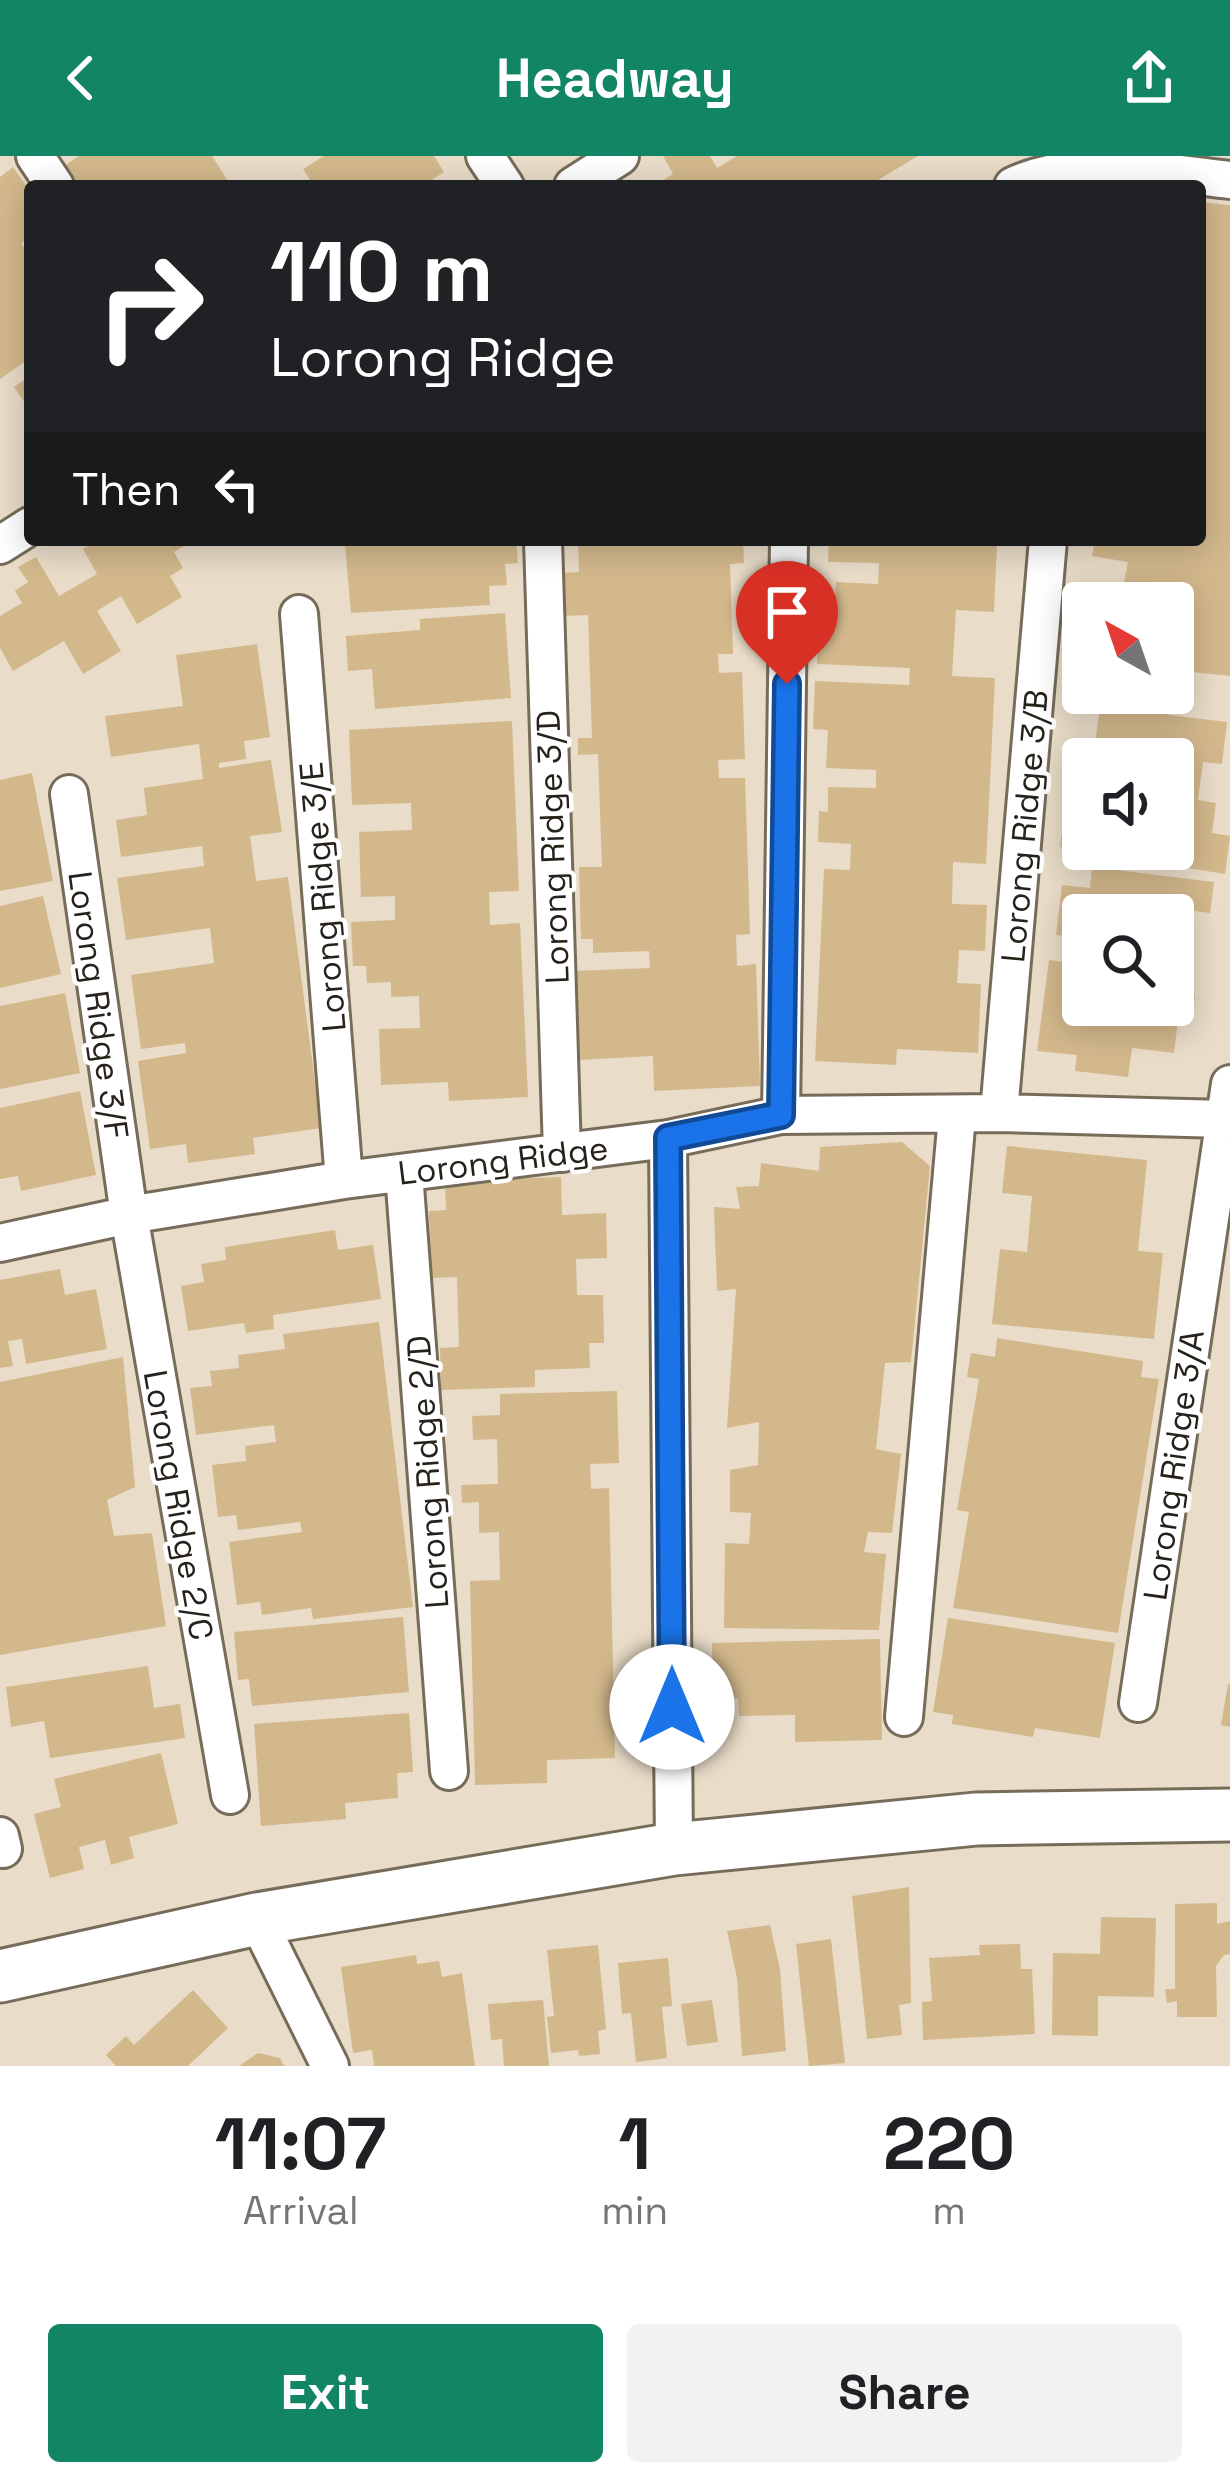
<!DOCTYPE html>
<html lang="en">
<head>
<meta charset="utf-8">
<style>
  :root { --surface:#fff; --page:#f2f2f2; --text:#202124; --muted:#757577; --accent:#118564 }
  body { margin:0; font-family:"Space Grotesk",sans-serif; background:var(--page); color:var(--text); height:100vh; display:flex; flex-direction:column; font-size:45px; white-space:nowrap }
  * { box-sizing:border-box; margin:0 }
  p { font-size:39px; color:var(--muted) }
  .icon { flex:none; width:66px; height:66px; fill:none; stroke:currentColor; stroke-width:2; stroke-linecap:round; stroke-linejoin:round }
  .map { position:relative; height:1910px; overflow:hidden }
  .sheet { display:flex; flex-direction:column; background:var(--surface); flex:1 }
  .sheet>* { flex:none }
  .banner { position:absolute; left:24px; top:24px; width:1182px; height:366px; border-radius:12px; box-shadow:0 6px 30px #0003; background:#202124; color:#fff; overflow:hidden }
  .needle { width:78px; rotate:320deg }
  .tools { position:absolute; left:1062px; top:426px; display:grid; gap:24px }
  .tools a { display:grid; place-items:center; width:132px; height:132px; border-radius:12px; background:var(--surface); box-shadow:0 6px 30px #0003; font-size:60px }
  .pin { position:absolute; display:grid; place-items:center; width:102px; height:102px; color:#fff; margin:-123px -51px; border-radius:50% 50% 50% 0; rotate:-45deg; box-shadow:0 0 12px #0007 }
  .pin .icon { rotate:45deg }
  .me { position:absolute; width:132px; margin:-66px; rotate:0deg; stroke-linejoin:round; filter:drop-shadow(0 0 9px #0008) }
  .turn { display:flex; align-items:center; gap:42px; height:252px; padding:0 48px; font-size:54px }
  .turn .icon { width:156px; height:156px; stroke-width:2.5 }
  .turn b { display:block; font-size:84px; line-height:102px }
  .then { display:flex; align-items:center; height:114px; padding:0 48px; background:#0003; gap:24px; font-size:45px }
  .eta { display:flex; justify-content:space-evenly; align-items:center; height:204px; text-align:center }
  .eta b { font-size:72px; font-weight:600; line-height:84px }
  .button { display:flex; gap:24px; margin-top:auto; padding:24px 48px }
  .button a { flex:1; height:138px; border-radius:12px; background:var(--accent); color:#fff; font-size:48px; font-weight:600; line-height:138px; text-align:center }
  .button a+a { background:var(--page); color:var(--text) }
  header { display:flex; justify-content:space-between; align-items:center; height:156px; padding:0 48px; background:var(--accent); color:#fff; font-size:54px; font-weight:600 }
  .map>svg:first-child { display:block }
  .building { fill:#d3b88c }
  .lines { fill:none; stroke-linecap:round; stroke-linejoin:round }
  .street-casing { stroke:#776c5a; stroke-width:42 }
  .secondary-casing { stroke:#776c5a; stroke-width:57 }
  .street { stroke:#fff; stroke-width:36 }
  .secondary { stroke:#fff; stroke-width:51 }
  .route-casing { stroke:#114b97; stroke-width:30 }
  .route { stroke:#1a73e8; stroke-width:21 }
  .labels { text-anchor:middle; stroke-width:9; stroke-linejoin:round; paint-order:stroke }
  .street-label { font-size:33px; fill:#26211a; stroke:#fff }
</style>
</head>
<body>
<header><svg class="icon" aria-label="back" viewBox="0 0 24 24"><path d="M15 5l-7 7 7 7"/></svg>Headway<svg class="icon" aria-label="share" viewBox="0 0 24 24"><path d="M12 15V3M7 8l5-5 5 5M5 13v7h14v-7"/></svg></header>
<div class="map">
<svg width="1230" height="1910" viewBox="0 0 1230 1910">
  <rect width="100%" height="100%" fill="#e9dcc8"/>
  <!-- building -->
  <path class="building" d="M79,0H212L231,30H75L63,11Z
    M324,0H434L444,16L422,30H314L303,13Z
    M663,0H710L717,12L737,0H918L868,30H653L673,18Z
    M13,11L30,35V81L21,87L30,100V202L0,223V21Z
    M1200,46L1230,49V520L1173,514V447H1103L1105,433L1122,436L1128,406L1092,400L1095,384H1200Z
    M30,220V254L14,231Z
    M98,384H194L174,396L183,412L170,420L182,441L137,468L121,440L97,455L121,495L83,518L64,485L13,515L0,492V460L22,447L15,435L28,426L18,411L36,401L59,440L97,418L83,393Z
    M359,384H516L518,407L505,408L507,429L489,430L490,449L351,457L345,388Z
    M578,384H743L744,407L730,408L733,498H718L719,517L742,516L745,603L718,604L719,622H745L750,778L736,779L737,810L756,808L760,930L654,935L653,900L578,904L575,815L650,812L649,795L593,797V783H581L579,711H602L598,598L578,599V582H592L588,459L561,460L560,417L579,416Z
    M829,384H978L997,388L994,456L956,454L952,520L995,522L986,708L953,706L952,748L987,749L985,795L959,794L957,827L981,828L978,897L897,893L896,909L815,905L824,713L850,714L851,688L818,686L819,655L828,656V631L876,632V614L826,612L828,574L813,573L815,525L909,529L910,512L817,508L819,461L834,462L836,426L878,428L879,407L828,406Z
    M505,457L511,542L375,553L372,513L348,515L346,480L420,474V463Z
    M257,488L270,581L244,585L246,603L219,607V612L271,604L282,676L250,680L256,725L288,721L321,972L253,982L255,998L188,1007L186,988L150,993L138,905L186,897L185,887L141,893L131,819L214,807L210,772L126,784L117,722L204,710L202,690L121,701L116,664L147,659L144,632L203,623L199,588L111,601L105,560L183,550L176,499Z
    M1102,537H1172L1169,559L1227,566L1222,608L1203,606L1198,644L1216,647L1212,677L1230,680L1225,718L1087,696L1173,693V603H1093Z
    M512,565L519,735L489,736L490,769L520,767L528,941L449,945L448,926L381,929L379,873L420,872L419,840L391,841V826L367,827L366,810H353L351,766L395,764V740L361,741L359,676L412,674L411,647L352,649L349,574Z
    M1072,603L1083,605V695L1060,691Z
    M32,617L53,725L0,735V624Z
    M1092,711L1214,726L1210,757L1188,754L1183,798L1173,796V759H1083V782L1056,779L1062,729L1090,732Z
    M43,740L61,818L0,832V750Z
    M1049,804L1083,808V849H1173V836L1195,839L1193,857L1179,856L1174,897L1132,892L1128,921L1075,915L1077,899L1037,895Z
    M65,837L80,917L0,933V850Z
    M80,935L96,1019L21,1035L18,1020L0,1023V952Z
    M902,986L930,1010L911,1206L885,1207L876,1293L901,1298L892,1377L868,1376L864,1396L886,1398L879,1474L724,1472L725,1387L749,1388L751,1357L730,1356V1314L758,1309L759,1266L727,1272L736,1133L717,1135L714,1051L740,1053L736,1031L759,1030L761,1007L819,1015L820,991Z
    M1007,990L1147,1004L1138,1095L1163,1097L1154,1183L992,1168L1000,1093L1027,1096L1032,1040L1002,1037Z
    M561,1021L562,1059L606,1057L607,1102L576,1103L577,1139H603L604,1187H589L590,1212L535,1214V1231L441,1234L440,1192L459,1191L457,1121L431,1122L429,1055L446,1054L445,1025Z
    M335,1074L338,1094L373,1089L381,1143L273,1159L274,1173L246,1177L244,1167L188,1175L181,1130L204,1126L201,1108L226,1104L225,1091Z
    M60,1113L65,1139L96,1133L107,1193L26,1208L22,1183L8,1185L13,1210L0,1212V1124Z
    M379,1166L413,1451L313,1463L311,1452L262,1459L260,1446L237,1449L229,1386L302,1376L300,1366L238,1374L236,1359L218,1361L212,1309L246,1305L245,1290L276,1286L274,1269L196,1279L190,1232L212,1230L210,1215L239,1212L238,1199L285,1193L283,1178Z
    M997,1182L1143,1205L1141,1221L1159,1223L1118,1477L953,1452L969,1356L957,1354L979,1223L967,1221L971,1197L995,1201Z
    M123,1201L135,1331L107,1344L114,1380L152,1377L166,1470L0,1499V1226Z
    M617,1235L619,1307L590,1308L591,1333L609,1332L615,1602L547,1604V1627L475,1629L470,1425L500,1424L499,1376L479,1377V1346L462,1347L461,1329L498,1328L497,1283L473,1284L472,1260L500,1259V1238Z
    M403,1461L409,1536L252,1550L249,1523L238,1524L234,1476Z
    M948,1462L1115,1487L1100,1582L1035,1572L1033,1581L952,1568L953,1559L933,1556Z
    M880,1483L882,1584L795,1586V1559L739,1560L738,1542L713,1543L712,1487Z
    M148,1510L154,1552L180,1548L185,1582L50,1602L44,1565L11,1571L6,1531Z
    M1228,1528H1230V1571L1221,1569Z
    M409,1557L413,1616L397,1617L398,1642L345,1647L346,1663L261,1670L254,1568Z
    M161,1597L178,1668L129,1681L134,1702L111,1709L105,1684L79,1691L84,1713L50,1722L34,1658L61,1651L54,1623Z
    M909,1731L911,1847L899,1849L902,1879L867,1883L852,1740Z
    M1217,1747V1768L1230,1765V1798L1224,1799L1216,1810L1217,1861H1177V1845L1167,1847L1165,1833H1175V1748Z
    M1101,1761L1156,1762L1154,1841L1098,1840V1880L1052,1879L1053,1797L1100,1798Z
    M770,1769L780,1813L786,1895L742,1900L737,1822L727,1775Z
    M831,1783L845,1907L809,1910L796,1788Z
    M1020,1788L1021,1813H1032L1035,1878L923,1884L922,1846L932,1845L929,1802L980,1799L979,1789Z
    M598,1789L606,1873L598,1875L600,1898L579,1900L578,1894L551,1897L547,1861L554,1860L547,1794Z
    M416,1799L417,1808L439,1805L442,1821L462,1817L475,1910H374L372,1894L353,1897L341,1811Z
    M668,1802L672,1850L662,1851L667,1902L636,1906L631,1857L622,1858L618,1807Z
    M193,1834L228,1872L188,1910H116L106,1899L126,1880L134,1889Z
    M543,1844L549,1910H504L502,1883L491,1884L488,1848Z
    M712,1844L718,1886L687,1890L681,1848Z
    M258,1897L280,1902L284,1910H239Z"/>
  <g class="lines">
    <defs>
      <path id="street" d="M35,0L55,30
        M485,0L505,30
        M573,30L620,0
        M1013,30C1075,0 1161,16 1230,24
        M543,384L562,997
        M0,389L30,370
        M299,458L344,1024
        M69,638L129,1059L230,1639
        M999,957L1048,384
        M781,959L789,384
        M668,983L674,1693
        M404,1017L449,1615
        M0,1087L129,1059L344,1024L668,983L781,959L999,957L1225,963
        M1138,1547L1230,928
        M904,1561L957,960
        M0,1680L3,1693
        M257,1763L330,1910"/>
      <path id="secondary" d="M0,1820L257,1763L674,1693L976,1663L1230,1659"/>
    </defs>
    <!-- street casing -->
    <use href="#street" class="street-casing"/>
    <!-- secondary casing -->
    <use href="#secondary" class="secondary-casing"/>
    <!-- street -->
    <use href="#street" class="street"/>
    <!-- secondary -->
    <use href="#secondary" class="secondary"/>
  </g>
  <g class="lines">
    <defs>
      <path id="route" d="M672,1551L668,982L781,959L787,528"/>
    </defs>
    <!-- route casing -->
    <use href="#route" class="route-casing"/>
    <!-- route -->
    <use href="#route" class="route"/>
  </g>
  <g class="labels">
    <!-- street labels -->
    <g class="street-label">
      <text transform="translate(1024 670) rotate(-85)" y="12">Lorong Ridge 3/B</text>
      <text transform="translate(552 691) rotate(-92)" y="12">Lorong Ridge 3/D</text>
      <text transform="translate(322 741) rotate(-95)" y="12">Lorong Ridge 3/E</text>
      <text transform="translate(99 849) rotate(82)" y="12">Lorong Ridge 3/F</text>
      <text transform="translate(503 1004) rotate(-7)" y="12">Lorong Ridge</text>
      <text transform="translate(1173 1309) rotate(-82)" y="12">Lorong Ridge 3/A</text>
      <text transform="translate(427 1316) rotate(-94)" y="12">Lorong Ridge 2/D</text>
      <text transform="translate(179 1349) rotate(80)" y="12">Lorong Ridge 2/C</text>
    </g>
  </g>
</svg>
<div class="tools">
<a><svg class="needle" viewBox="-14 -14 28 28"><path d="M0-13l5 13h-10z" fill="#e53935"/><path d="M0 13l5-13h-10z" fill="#757577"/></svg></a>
<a><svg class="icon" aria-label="sound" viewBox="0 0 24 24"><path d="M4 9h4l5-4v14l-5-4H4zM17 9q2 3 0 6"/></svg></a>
<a><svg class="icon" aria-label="search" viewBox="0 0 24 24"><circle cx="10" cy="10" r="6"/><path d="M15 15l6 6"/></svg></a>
</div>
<div class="pin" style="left:787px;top:528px;background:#d93025"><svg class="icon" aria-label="arrive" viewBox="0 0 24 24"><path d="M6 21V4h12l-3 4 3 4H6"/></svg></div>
<svg class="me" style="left:672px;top:1551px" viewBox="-20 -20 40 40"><circle r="19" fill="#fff"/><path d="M0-13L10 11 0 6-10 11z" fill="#1a73e8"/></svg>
<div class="banner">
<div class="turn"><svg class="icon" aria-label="right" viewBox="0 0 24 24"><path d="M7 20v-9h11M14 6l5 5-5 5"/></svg><div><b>110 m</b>Lorong Ridge</div></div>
<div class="then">Then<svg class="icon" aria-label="left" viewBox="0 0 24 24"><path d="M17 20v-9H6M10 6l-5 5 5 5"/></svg></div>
</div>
</div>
<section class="sheet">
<div class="eta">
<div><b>11:07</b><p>Arrival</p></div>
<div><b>1</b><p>min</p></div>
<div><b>220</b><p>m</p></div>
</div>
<div class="button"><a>Exit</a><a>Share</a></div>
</section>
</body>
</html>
